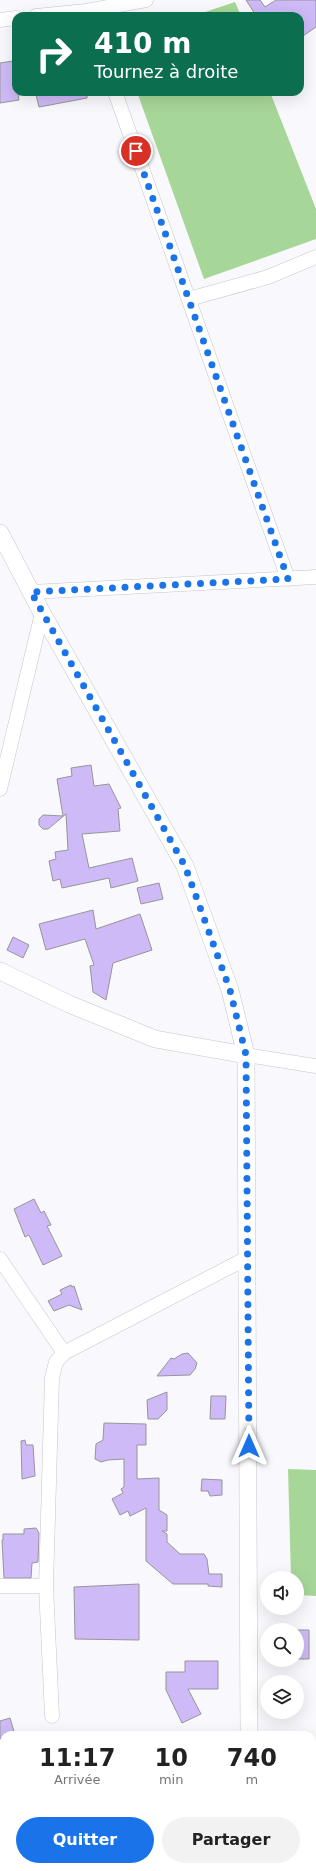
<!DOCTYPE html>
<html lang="fr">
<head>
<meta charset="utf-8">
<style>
  :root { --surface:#fff; --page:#f2f2f2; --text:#222; --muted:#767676; --accent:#1a73e8 }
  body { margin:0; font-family:"DejaVu Sans",sans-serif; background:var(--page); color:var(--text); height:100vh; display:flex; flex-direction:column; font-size:15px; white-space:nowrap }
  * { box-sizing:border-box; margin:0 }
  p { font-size:13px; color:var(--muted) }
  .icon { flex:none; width:22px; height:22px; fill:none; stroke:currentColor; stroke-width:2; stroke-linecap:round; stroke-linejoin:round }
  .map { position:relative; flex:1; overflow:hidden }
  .details { position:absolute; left:0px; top:1731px; width:316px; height:140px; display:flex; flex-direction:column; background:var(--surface); border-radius:12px 12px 0 0; box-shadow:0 4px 16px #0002 }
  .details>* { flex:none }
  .guide { position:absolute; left:12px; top:12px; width:292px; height:84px; border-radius:12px; box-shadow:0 4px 16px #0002; background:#0b6e4f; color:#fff; overflow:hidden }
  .controls { position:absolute; left:260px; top:1571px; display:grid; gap:8px }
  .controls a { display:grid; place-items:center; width:44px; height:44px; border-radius:50%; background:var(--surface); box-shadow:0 4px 16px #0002; font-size:20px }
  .pin { position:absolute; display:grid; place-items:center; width:34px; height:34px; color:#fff; margin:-17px; border:2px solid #fff; border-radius:50%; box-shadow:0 1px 4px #0007 }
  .me { position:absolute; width:44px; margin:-22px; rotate:0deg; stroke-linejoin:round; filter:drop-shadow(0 0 3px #0008) }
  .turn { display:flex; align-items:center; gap:14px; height:84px; padding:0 16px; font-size:18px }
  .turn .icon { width:52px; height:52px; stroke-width:2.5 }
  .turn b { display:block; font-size:28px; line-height:34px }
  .eta { display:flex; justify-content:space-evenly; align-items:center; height:68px; text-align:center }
  .eta b { font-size:24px; font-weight:600; line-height:28px }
  .button { display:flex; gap:8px; margin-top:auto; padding:8px 16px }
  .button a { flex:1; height:46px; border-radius:24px; background:var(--accent); color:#fff; font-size:16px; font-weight:600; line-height:46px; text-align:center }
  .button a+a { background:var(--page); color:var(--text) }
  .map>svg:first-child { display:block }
  .green { fill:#a7d798 }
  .building { fill:#cebaf6; stroke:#969599 }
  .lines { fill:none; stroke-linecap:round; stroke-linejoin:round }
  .minor-casing { stroke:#c6c5c9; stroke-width:15 }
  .tertiary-casing { stroke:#c6c5c9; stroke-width:18 }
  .minor { stroke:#fff; stroke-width:14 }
  .tertiary { stroke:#fff; stroke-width:17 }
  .route { stroke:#1a73e8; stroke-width:7; stroke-dasharray:0 12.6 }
</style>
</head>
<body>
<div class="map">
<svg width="316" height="1871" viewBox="0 0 316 1871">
  <rect width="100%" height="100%" fill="#f9f8fc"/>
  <!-- green -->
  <path class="green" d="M235,2L241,16H193Z
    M137,92H270L316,209V239L204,279Z
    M288,1469L316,1470V1596L297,1595V1578H291Z"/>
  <!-- building -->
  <path class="building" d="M246,0H260L265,7L276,0H316V27L300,38V16H251L255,14Z
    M13,61L19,100L0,103V63Z
    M52,92H87V98L39,107L36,95Z
    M91,765L94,786L109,784L121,808L118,809L120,831L82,834L89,868L132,858L138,881L111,888L109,878L62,888L60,879L53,881L49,861L56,859L55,852L68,850L66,814L48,829H43L39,825V819L43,815L63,816L57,779L72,776L71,768Z
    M159,883L163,899L141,904L137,888Z
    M93,910L96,929L140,914L152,950L113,963L106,1000L93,992L90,966L94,965L85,939L46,950L39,924Z
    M13,937L29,945L23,958L7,950Z
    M34,1199L41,1213L44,1211L51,1225L47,1226L62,1256L43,1265L29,1235L25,1237L14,1209Z
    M71,1285L72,1287L74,1286L82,1310L69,1305L54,1311L48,1301L62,1294L60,1290Z
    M188,1353L197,1363L195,1369L190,1375L157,1376L171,1358L174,1359L182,1354Z
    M167,1392V1410L158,1419H148L147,1400Z
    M211,1396H226L225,1419H210Z
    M104,1423L146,1424V1445H137V1479L159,1478V1510L167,1515V1531H162L167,1534V1542L180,1554H204L207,1559L209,1574H222V1587L208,1586V1584H173L146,1561V1508L130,1516L128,1511L120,1515L112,1499L123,1493L121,1489L124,1487V1459L108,1460L101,1462L95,1459L96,1444L103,1440Z
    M25,1440L26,1445H33L35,1476L22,1479L21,1441Z
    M202,1479L222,1480V1495L210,1496L208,1491H201Z
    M36,1528L39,1533L38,1562L32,1563L31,1578H4L2,1540H3V1534H24V1529Z
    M139,1584V1640L75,1639L74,1587Z
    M297,1630H309V1659H297Z
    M185,1661H218V1689H188L201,1714L182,1723L166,1690V1672H185Z
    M10,1718L15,1735H4V1738L0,1739V1721Z"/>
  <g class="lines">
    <defs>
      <path id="minor" d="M36,16L86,11L146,0
        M0,20L16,18
        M115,92L288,579
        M189,299L268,277L316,257
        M31,592L316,577
        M0,789L42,613
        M246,1055L316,1066
        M0,1259L64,1353
        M0,1586H46
        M52,1716L46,1586L52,1378L56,1362L64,1353L247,1258"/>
      <path id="tertiary" d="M0,533L42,613L185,866L230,990L246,1055L249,1735
        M0,971L69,1004L155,1039L246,1055
        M244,1871L245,1867"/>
    </defs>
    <!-- minor casing -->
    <use href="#minor" class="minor-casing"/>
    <!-- tertiary casing -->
    <use href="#tertiary" class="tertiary-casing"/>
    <!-- minor -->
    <use href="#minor" class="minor"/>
    <!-- tertiary -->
    <use href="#tertiary" class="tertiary"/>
  </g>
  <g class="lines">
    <!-- route -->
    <path class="route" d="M136,151L288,579L31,592L185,866L230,990L246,1055L249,1446"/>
  </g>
</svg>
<div class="controls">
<a><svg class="icon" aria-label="sound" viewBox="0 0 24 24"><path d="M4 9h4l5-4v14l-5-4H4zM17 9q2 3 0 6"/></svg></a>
<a><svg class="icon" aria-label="search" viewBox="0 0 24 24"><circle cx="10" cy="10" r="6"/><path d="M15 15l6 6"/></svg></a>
<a><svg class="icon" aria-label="layers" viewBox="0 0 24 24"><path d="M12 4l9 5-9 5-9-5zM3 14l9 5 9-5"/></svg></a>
</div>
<div class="pin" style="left:136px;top:151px;background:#d93025"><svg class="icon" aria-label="arrive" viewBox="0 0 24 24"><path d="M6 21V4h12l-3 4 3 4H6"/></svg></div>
<svg class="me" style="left:249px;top:1446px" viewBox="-20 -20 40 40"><path d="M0-17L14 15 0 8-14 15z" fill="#1a73e8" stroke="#fff" stroke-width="4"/></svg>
<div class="guide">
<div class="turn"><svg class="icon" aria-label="right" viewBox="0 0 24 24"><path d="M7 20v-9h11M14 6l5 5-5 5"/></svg><div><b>410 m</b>Tournez à droite</div></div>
</div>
<section class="details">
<div class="eta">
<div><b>11:17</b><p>Arrivée</p></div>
<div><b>10</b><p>min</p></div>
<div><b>740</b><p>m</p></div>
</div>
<div class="button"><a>Quitter</a><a>Partager</a></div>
</section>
</div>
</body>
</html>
